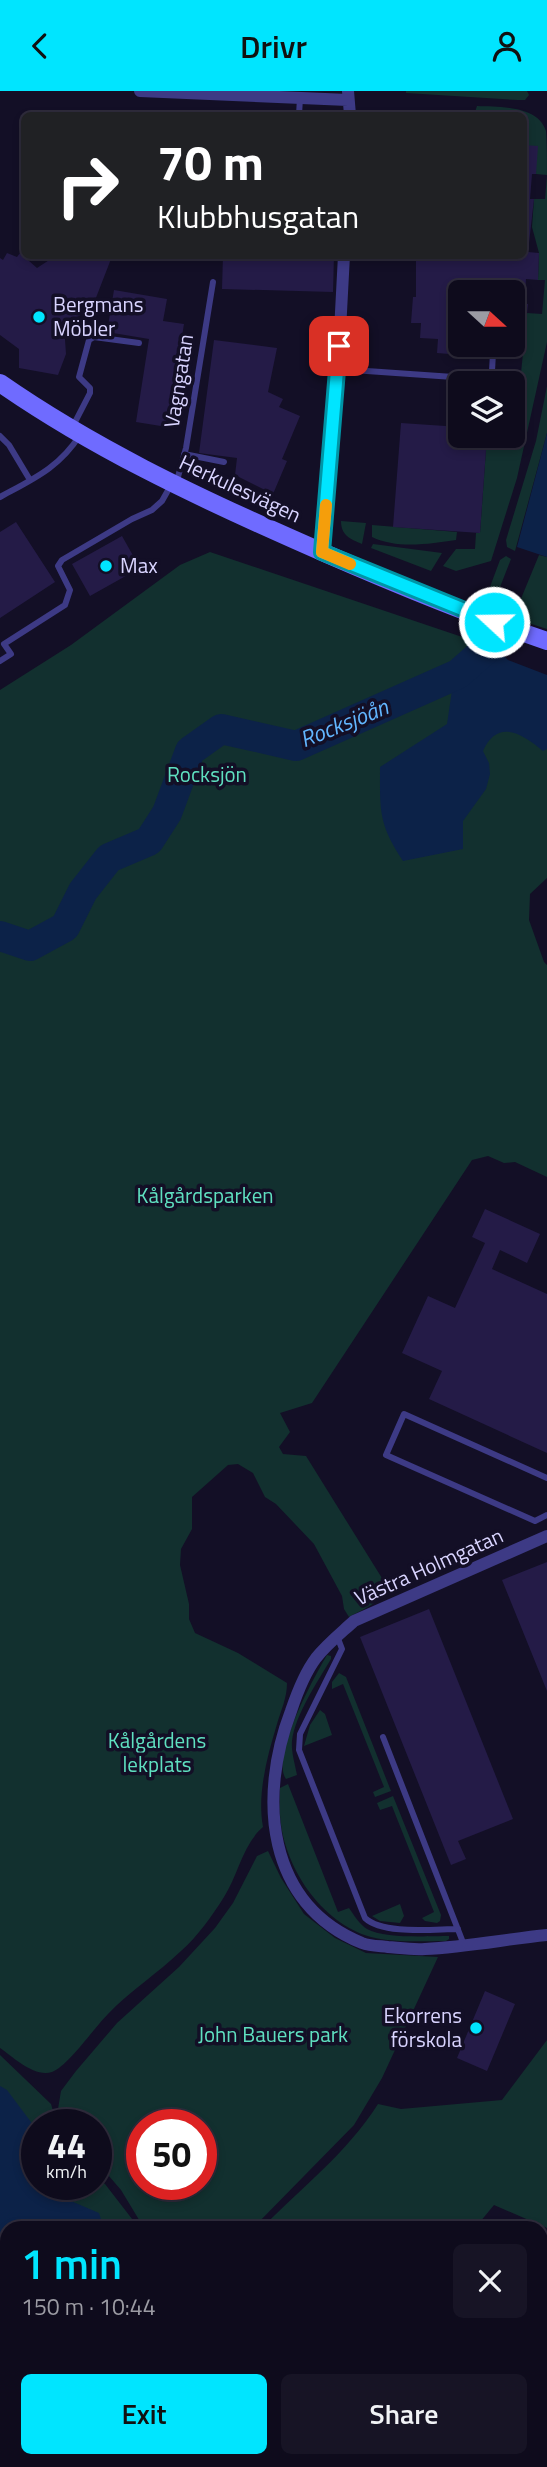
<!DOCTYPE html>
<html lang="en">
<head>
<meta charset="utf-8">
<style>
  :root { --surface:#0e0b1c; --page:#171425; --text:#f1f3f6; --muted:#9b9ba3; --line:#2e2b3b; --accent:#00e5ff }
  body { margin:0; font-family:"Titillium Web",sans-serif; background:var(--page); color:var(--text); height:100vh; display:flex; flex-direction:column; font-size:26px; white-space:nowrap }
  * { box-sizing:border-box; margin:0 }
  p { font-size:23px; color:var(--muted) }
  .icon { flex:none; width:38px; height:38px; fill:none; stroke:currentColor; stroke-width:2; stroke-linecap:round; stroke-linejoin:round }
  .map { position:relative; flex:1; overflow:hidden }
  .sheet { position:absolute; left:0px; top:2130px; width:548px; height:247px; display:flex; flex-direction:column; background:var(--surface); border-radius:21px 21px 0 0; box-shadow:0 4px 10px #0003,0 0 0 2px var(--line) }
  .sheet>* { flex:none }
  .top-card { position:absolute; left:21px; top:21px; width:506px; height:147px; border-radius:10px; box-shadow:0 4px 10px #0003,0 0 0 2px var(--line); background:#202124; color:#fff; overflow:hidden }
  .needle { width:46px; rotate:111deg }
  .buttons { position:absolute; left:448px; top:189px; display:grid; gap:14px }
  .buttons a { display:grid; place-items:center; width:77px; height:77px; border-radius:10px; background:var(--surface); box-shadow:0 4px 10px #0003,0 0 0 2px var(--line); font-size:35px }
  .speed { position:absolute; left:21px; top:2018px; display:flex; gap:14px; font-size:35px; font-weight:700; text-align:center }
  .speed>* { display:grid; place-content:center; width:91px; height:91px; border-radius:50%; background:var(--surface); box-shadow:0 4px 10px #0003,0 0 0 2px var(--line); line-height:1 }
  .speed small { font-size:18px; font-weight:400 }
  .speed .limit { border:10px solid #d22; background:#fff; color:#111 }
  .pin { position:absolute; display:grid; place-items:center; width:60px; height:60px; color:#fff; margin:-30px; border-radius:14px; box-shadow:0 4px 10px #0006 }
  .me { position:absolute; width:77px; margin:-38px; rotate:291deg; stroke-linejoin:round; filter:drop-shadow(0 0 5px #0008) }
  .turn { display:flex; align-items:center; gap:24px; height:147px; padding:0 21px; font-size:32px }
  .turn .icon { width:91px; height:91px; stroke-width:2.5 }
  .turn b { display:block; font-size:49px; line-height:60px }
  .round { display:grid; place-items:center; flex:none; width:74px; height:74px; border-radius:10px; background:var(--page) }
  .overview { display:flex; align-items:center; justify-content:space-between; height:119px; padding:0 21px }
  h1 { font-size:42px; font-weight:600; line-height:52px; color:var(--accent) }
  .primary-button { display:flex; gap:14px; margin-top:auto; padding:14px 21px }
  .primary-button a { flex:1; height:80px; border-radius:10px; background:var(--accent); color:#111; font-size:28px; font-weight:600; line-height:80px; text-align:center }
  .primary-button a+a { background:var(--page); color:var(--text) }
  header { display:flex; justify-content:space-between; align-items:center; height:91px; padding:0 21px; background:var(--accent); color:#111; font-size:32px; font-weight:600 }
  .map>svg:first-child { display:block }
  .green { fill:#12302f; fill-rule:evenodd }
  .water { fill:#0c2248 }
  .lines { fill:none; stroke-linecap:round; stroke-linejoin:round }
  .river { stroke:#0c2248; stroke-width:30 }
  .building { fill:#241b47 }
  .lane { stroke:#3d3a85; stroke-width:6 }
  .street { stroke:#3d3a85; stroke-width:12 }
  .secondary { stroke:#6f6bff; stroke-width:18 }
  .route-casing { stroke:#0095a6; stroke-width:18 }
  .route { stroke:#00e5ff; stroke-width:12 }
  .slow { stroke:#f59e0b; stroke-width:12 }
  .poi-dot { fill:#00e5ff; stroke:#130f26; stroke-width:2.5 }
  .labels { text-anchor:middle; stroke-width:7; stroke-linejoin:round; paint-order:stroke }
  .poi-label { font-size:21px; fill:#d9d4ff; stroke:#130f26; text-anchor:start }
  .street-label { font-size:21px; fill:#d9d4ff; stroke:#130f26 }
  .park-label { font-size:21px; fill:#5fe0c0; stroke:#130f26 }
  .water-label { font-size:23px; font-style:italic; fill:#62b6ff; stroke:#130f26 }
</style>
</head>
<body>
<header><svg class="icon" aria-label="back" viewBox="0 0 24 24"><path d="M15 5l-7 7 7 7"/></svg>Drivr<svg class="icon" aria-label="person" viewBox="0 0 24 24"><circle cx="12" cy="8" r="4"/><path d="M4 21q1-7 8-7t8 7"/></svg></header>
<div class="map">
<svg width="547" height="2376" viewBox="0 0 547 2376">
  <rect width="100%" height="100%" fill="#130f26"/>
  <!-- green -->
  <path class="green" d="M406,0H527L529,4L525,9H518L406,2Z
    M477,15C499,16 538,14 546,40C547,52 547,71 547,84L536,83L523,54V24H474Z
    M547,85V251L517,387L491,470L456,480L443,475L456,458H475L476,442H480L487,345H513V296L520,292L527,222L542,223L545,189H538L539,162L532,136L534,108H545Z
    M547,295V342L515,460L507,456L506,449L536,350Z
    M341,430L366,432L362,453C351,448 341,445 341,430Z
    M372,434L457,441L456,449C430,453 396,458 372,446Z
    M373,453L442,462L431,480L371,457Z
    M210,461L477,551L455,579L547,619V787L530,803L529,829L544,871L547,874V1086L515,1071L504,1072L488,1065L472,1069L312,1312L280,1322L290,1341L279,1356L283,1363L306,1365L385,1492C383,1512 365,1517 349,1526L344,1518L342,1505L314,1453L276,1413L265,1406L253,1382L238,1373L228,1374L192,1406V1438L181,1458L180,1474L189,1513V1528L195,1542L238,1562L287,1592C287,1607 281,1619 277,1633C267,1666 257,1703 263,1736C243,1753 238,1784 224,1806C212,1825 198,1845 181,1860C158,1882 130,1900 108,1923C94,1937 68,1975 52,1981C35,1987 13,1966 0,1957V599L71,554L180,474Z
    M539,464L547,466V538L513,527Z
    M506,465L511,468L495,509L499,511L495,519L484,512L500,469Z
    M327,1564L331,1565V1568C318,1590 295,1624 292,1650C291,1661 295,1673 297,1684L286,1688C270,1666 314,1586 327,1564Z
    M339,1582L346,1586L391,1700L375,1706L373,1701L384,1696L343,1593L332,1598V1591Z
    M320,1619L325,1623L332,1644L304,1655L310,1634Z
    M288,1693L338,1821L349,1817C354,1824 359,1833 367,1838C384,1848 428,1845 449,1845V1848L446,1850C422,1850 395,1852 371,1846C321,1832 283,1775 280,1724C279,1715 280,1706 280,1697Z
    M393,1705L441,1824L440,1830L437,1832L425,1830L422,1827L434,1821L392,1715L380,1719L377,1712Z
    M268,1760L281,1787L304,1823L335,1847L366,1862L438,1866L382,1987L354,2034L253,2137H144L121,2099L96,2070V2034L65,2033L58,2018L61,2000L76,1980L117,1932L179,1876L215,1837L233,1812L257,1765ZM142,2034H201V2093H142Z
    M400,1813L404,1825L400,1832L380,1830L372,1825Z
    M547,1949V2137L494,2114L475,2137H262C303,2095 346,2063 378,2013L401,2018L502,2009Z
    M0,1964L51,2013L57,2033L37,2034V2093H96V2086L105,2093L139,2137H7V2370H501L506,2376H0Z"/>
  <!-- water -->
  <path class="water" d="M547,342V466L517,456Z
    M477,549L500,557L499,560L508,569L547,584V658L543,660C522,643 498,627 483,660L489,672L490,683L486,698L463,730V758L403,770C378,732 380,719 380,676L447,633L455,579Z
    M0,1995L7,1999L37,2039V2093H56L71,2110L99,2122L104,2137H7V2370H268L274,2376H0Z"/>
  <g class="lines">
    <!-- river -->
    <path class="river" d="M0,845L30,855L65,836L83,800L109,767L149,750L167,722L190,660L221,638L296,655L458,583L491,554"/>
  </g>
  <!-- building -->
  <path class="building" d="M523,54L538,55L536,83H532L530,108H534L528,161L539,162L538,189L526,188L524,213H528L525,241L513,240V201H460L462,264L437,262L438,248L420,247L421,232H411L413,206H416V164H523Z
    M7,162L17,166L20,162L37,177L57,164H98L111,168L92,217L64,234L66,263L58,284L19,277V258L0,244V167L3,169Z
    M223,164H334L333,201L222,198Z
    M114,199L167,208L163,230L184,233L167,336L136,331L149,248L107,241Z
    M214,249L277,257L268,301L283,308L279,316L300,325L282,368L287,370L273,403L235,384L237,367L199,362Z
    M401,332L460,336V345H487L480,442L393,436Z
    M16,431L55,491L0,527V441Z
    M122,445L140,477L90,505L72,473Z
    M485,1118L540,1143L527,1172L500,1159L492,1178L547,1203V1362L429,1308L442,1280L402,1262L428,1205L455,1217L485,1152L472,1146Z
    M547,1471V1600L502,1489Z
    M429,1518L513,1728L458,1750L466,1768L451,1774L360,1546Z
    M485,1900L515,1913L487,1980L457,1967Z
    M547,2340V2376L541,2370V2346Z"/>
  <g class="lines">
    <!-- lane -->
    <path class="lane" d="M299,24L300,7
      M338,278L482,288L492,280L493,262
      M73,335L90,302V297L79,286L89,249L94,246L139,252
      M0,345L9,354L30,389
      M184,363L224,371
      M176,393L186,357L213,191
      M0,406C33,388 59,377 80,344
      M0,570L11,563L4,553L65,514L70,499L58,475L62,469L132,428L152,419L162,410L171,394
      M547,1387L404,1323L386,1364L535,1430L547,1424
      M337,1545L342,1558L300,1643L299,1659L365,1827C383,1844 434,1838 458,1838
      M383,1646L464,1854
      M541,2223L547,2216
      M528,2370L533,2376"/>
    <!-- street -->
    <path class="street" d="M140,0L348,9
      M348,0L350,24
      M322,461L338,278L344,164
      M547,1445L354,1530C341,1542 327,1553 316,1567C304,1583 297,1602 291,1620C258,1706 266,1813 362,1852C370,1855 380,1855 388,1856C400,1857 413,1859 425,1858C466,1856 507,1848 547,1844
      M531,2136L532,2137
      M541,2146L547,2153"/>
    <!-- secondary -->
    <path class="secondary" d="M0,292C92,356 193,404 295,449C378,486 462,521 547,550"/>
  </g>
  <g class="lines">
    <defs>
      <path id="route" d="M339,255L322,461L494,531"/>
    </defs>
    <!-- route casing -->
    <use href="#route" class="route-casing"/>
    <!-- route -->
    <use href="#route" class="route"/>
    <!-- slow -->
    <path class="slow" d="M326,414L322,461L350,473"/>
  </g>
  <!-- markers -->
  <g class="poi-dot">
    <circle cx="39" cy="226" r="7"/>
    <circle cx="106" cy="475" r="7"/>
    <circle cx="476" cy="1937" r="7"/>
  </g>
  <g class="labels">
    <!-- poi labels -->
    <g class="poi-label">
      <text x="53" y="221">Bergmans<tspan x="53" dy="24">Möbler</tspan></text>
      <text x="120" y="482">Max</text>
      <text x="462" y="1932" text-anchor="end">Ekorrens<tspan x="462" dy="24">förskola</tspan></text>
    </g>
    <!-- street labels -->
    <g class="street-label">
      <text transform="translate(179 290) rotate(-81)" y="7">Vagngatan</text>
      <text transform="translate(240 398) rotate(25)" y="7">Herkulesvägen</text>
      <text transform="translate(429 1476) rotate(-24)" y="7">Västra Holmgatan</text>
    </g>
    <!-- park labels -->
    <g class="park-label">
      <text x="207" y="691">Rocksjön</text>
      <text x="205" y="1112">Kålgårdsparken</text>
      <text x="157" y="1657">Kålgårdens<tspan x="157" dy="24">lekplats</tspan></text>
      <text x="273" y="1951">John Bauers park</text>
    </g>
    <!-- water labels -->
    <g class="water-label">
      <text transform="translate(344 632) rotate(-22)" y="8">Rocksjöån</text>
    </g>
  </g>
</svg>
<div class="buttons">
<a><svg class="needle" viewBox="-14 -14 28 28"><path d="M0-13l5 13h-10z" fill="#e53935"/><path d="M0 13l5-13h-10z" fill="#9b9ba3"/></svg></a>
<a><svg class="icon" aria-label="layers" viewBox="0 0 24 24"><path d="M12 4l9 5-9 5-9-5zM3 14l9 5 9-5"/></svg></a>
</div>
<div class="speed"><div>44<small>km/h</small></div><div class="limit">50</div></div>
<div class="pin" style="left:339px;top:255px;background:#d93025"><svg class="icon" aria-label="arrive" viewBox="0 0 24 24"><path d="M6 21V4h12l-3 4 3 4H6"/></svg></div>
<svg class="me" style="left:494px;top:531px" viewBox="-20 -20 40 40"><circle r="17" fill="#00e5ff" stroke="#fff" stroke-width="3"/><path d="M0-11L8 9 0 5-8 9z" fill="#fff"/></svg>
<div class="top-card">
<div class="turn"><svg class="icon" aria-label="right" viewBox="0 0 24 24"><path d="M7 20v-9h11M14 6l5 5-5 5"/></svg><div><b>70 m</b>Klubbhusgatan</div></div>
</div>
<section class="sheet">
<div class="overview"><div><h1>1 min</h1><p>150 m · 10:44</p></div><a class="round"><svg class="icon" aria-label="close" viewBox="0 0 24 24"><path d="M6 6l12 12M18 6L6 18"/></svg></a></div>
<div class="primary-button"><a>Exit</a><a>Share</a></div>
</section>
</div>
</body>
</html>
